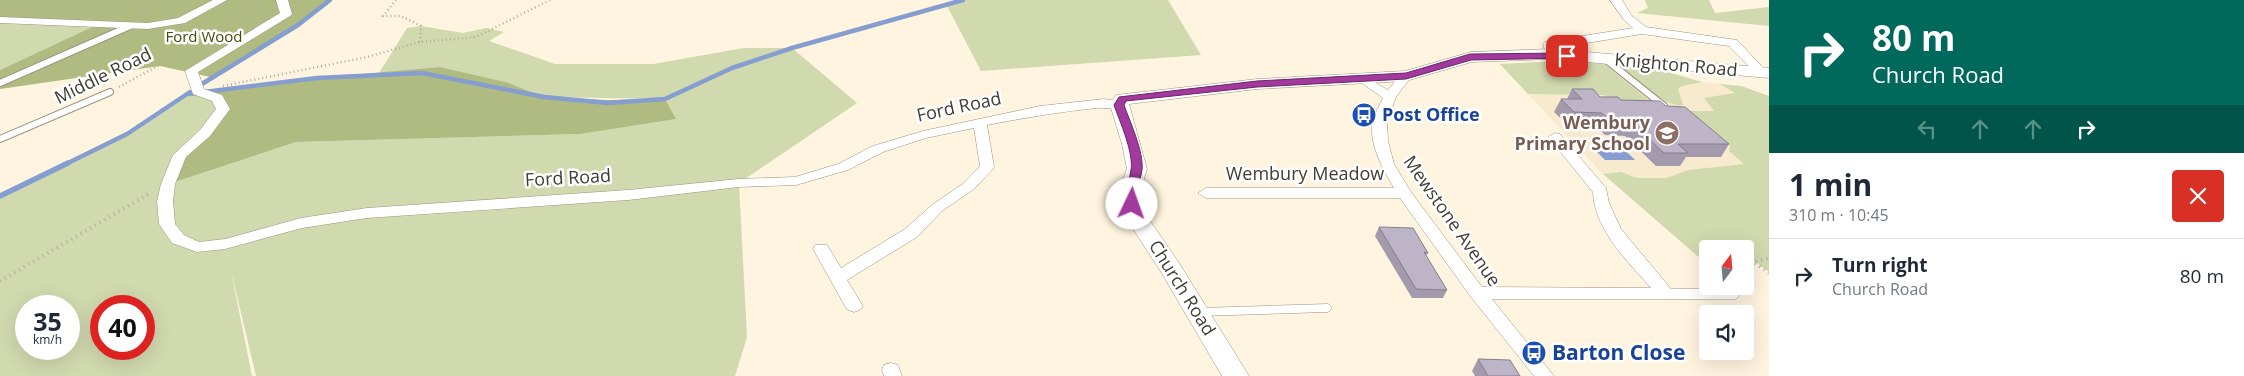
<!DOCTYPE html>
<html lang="en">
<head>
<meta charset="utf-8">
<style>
  :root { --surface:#fff; --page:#f6f6f7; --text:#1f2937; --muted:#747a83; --line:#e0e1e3 }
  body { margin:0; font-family:"Open Sans",sans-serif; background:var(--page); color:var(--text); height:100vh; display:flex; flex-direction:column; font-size:19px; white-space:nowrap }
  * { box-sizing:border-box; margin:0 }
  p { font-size:16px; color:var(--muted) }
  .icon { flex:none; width:28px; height:28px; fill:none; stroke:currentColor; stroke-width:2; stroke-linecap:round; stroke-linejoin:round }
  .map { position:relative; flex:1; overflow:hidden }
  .details { display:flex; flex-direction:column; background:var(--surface); width:475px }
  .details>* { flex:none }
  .banner { background:#00695c; color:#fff; overflow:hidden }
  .needle { width:32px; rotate:16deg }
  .buttons { position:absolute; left:1699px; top:240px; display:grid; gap:10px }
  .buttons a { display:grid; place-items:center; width:55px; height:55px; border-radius:5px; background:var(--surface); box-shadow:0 5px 20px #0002; font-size:25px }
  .speed { position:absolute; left:15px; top:295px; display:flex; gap:10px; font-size:25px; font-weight:700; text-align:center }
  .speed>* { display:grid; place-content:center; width:65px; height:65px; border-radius:50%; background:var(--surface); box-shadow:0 5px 20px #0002; line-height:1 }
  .speed small { font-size:12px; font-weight:400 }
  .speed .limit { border:8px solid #d22; background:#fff; color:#111 }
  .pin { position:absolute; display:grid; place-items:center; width:42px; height:42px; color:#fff; margin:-21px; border-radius:10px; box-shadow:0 2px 8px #0006 }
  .me { position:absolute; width:55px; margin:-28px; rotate:3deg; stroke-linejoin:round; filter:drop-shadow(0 0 4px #0008) }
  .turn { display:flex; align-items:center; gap:18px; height:105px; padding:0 20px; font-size:22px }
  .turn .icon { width:65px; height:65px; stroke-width:2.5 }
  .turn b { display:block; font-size:35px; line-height:42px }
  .lanes { display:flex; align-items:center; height:48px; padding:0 20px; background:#0003; justify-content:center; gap:25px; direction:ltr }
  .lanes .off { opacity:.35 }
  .round { display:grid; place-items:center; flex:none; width:52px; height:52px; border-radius:5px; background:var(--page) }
  .summary { display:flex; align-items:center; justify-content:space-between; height:85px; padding:0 20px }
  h1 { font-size:30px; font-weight:700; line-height:38px }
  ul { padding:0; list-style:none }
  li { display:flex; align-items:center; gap:15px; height:75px; padding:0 20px; border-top:1px solid var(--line) }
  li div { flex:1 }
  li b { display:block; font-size:19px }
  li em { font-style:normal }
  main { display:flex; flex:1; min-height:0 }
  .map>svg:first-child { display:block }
  .built { fill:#f8eace }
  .green { fill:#d1d9af; fill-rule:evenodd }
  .forest { fill:#b0bb82 }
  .water { fill:#859ecf }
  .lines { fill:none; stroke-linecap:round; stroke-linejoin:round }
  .stream-far1 { stroke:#859ecf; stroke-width:4.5 }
  .stream { stroke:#859ecf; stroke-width:5.5 }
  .lane-far1-casing { stroke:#9d9380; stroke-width:8 }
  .lane-casing { stroke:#9d9380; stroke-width:9 }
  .street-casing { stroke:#9d9380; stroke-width:1 }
  .secondary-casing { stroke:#9d9380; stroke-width:1 }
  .path-far1 { stroke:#b5ad9c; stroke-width:2.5; stroke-dasharray:1 3; stroke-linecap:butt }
  .path { stroke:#b5ad9c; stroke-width:4; stroke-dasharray:1 4.5; stroke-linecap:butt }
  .lane-far1 { stroke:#fff; stroke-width:6 }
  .lane { stroke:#fff; stroke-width:8 }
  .street { fill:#fff; fill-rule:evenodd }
  .secondary { fill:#fff; fill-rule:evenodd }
  .wall { fill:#a39bac }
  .building { fill:#beb4c8; stroke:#857e8c }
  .route { fill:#a23a9d; stroke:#692666 }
  .labels { text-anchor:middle; stroke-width:5; stroke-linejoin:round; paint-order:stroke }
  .far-park-label { font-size:15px; fill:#454d0b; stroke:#fff }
  .street-label { font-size:18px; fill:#403c33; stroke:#fff }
  .transit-label { font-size:18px; font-weight:bold; fill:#164399; stroke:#fff; text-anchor:start }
  .education-label { font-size:18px; font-weight:bold; fill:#785e54; stroke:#fff; text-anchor:end }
  .near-transit-label { font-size:21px; font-weight:bold; fill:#164399; stroke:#fff; text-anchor:start }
</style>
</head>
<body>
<main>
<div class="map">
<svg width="1769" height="376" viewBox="0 0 1769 376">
  <rect width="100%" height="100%" fill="#fff4df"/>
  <!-- built -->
  <path class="built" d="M1559,61L1651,67L1702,82L1741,86L1769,96L1745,254V249H1708L1707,259L1702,260L1599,170L1500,64Z"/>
  <!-- green -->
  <path class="green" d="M963,0H1168L1201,55L981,71L946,4Z
    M1645,0H1709L1715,13L1769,7V26L1637,13L1648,8Z
    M0,20L101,24L0,70Z
    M421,26L463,33L486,28L504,32L489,41L555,64H653L744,48H792L857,103L739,183L747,337L735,376H256L231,271L252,376H0V196L127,134L188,94L217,98L223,109L168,183L296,142L581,134L675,119L665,99L544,97L506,82L440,67L379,73L407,28ZM26,306H69V349H26ZM101,306H144V349H101Z
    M1559,61L1604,64L1657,107L1617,106L1604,95L1528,94L1500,64Z
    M1616,65L1651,67L1702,82L1682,86L1678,89L1683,105C1663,108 1632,77 1616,65Z
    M1720,84L1741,86L1769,96V272L1745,254V249H1708L1707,259L1702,260L1603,174L1621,172L1637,178H1666L1689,170L1744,164L1729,151L1730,146L1705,127L1673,111H1714L1704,98L1735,93Z"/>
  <!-- forest -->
  <path class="forest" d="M0,0H330L298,25L210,77L160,66L0,89V70L99,24L0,20Z
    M440,67L506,82L544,97L607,100L665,99L676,119L581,134L296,142L168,184L180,155L223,110L209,95L216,90L317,78Z"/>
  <!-- water -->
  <path class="water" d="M1596,151H1626L1635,160H1605Z"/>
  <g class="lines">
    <!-- stream-far1 -->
    <path class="stream-far1" d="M197,87L298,25L330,0
      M188,94L317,78L422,73L544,97L608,103L665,99L732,68L792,48L963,0
      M66,164L127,134L190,92"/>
    <!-- stream -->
    <path class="stream" d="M0,196L68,163"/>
    <defs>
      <path id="lane-far1" d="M1605,59L1664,106
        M0,83L130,26
        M0,139L110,92"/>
      <path id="lane" d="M1199,312L1327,308"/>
      <path id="street" d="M213,0H227L185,23L148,29L0,23V17L148,23L178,18Z
        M276,0H288L292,14L290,16L198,72L204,89L222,95L230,109L210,136L186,157L175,184L173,201L175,224L184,235L199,242L225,239L301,218L367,208L628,190L739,179L795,177L838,164L873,146L923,131L1040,106L1104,99L1124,102L1126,105C1120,112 1105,107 1096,108C1059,112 1023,118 987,125L994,167L992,170L974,189L942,211L917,237L847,280L863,306L860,310L854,312L848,310L845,306L813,249L815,245H827L841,268L905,229L932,205L964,183L980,166L974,128L926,138L883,152L848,170L796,185L739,187L628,200L367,218L302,228L225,249L197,252L172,243L159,224L157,201L161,184L173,155L200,130L216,109L212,101L193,94L185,71L280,13Z
        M1610,0H1622L1632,16L1646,27L1737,40L1767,72L1761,76L1757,75L1729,46L1642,34L1556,48L1558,54L1556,57H1548L1543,45L1545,42L1633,28L1624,20Z
        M1406,72L1412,76L1396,97L1387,121L1388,141L1394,164L1411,192L1482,287L1651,288C1628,262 1594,229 1593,192L1548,137L1555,133L1560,134L1606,188L1609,203L1621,229L1671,289H1730L1736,291L1739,295L1736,299H1492L1554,376H1534L1471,297L1400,198H1206L1198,193L1206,188H1394C1383,169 1368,144 1373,120C1375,113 1380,105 1383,98L1356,79L1362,75L1388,90L1402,73Z
        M891,363L898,365L902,376H884L882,370L884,365Z"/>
      <path id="secondary" d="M1552,49L1769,68V78L1552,59L1472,62L1406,81L1257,89L1129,104L1147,169L1140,192L1146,215L1179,263L1249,376H1222L1161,272L1124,215L1118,192L1127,169L1122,144L1110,105L1116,95L1257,79L1405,71L1471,52Z"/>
    </defs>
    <!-- lane-far1 casing -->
    <use href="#lane-far1" class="lane-far1-casing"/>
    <!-- lane casing -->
    <use href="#lane" class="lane-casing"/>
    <!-- street casing -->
    <use href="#street" class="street-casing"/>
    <!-- secondary casing -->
    <use href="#secondary" class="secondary-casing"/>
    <!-- path-far1 -->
    <path class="path-far1" d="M131,0L148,12
      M396,0L383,16H401L421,26L420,42
      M143,14L159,0
      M223,86L367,57L420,42L476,37L550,0
      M119,87L205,40L264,0"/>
    <!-- path -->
    <path class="path" d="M1755,263L1769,273
      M1745,264L1769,258
      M0,281L152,192"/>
    <!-- lane-far1 -->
    <use href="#lane-far1" class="lane-far1"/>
    <!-- lane -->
    <use href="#lane" class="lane"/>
    <!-- street -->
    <use href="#street" class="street"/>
    <!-- secondary -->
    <use href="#secondary" class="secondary"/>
  </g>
  <!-- wall -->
  <path class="wall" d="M1572,89L1600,97L1666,106L1729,144L1721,157H1686L1680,166H1656L1625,136L1605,135L1595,125H1568L1554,112L1561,99H1567Z
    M1379,227L1428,253L1426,256L1447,290L1443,298H1412L1375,236Z
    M1478,359L1520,376H1475L1472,371Z"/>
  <!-- building -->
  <path class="building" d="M1572,89H1593L1600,97H1618L1621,100L1660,101L1666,106L1685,107L1729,144H1678L1688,153H1664L1632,123H1612L1602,113L1574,112L1561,99H1582Z
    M1379,227L1413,228L1428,253L1424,252L1447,290L1416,289Z
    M1478,359L1510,360L1520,376H1488Z"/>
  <!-- route -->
  <path class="route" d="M1567,53L1572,56L1570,58L1471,60L1406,79L1257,87L1126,101L1124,105C1130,122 1144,152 1142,170C1140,185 1133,185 1138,204L1132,207L1126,204C1122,185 1129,186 1131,170C1134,153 1120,122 1114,105L1119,97L1257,81L1406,73L1470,54Z"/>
  <!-- icons -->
  <defs>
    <symbol id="bus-disc" viewBox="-11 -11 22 22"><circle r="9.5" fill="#1a4fb4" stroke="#fff"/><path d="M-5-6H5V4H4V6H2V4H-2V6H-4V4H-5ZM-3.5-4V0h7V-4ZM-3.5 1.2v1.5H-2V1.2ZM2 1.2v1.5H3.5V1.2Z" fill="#fff"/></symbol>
    <symbol id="school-disc" viewBox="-11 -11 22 22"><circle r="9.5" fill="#8d6e63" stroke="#fff"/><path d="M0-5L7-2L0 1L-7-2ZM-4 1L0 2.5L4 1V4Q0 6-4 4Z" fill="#fff"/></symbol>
  </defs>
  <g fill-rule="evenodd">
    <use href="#bus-disc" x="1350" y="101" width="28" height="28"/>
    <use href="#school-disc" x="1653" y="119" width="28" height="28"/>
    <use href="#bus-disc" x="1520" y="339" width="28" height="28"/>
  </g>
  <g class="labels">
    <!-- far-park labels -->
    <g class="far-park-label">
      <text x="204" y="42">Ford Wood</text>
    </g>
    <!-- street labels -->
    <g class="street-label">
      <text transform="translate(1676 65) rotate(5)" y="6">Knighton Road</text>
      <text transform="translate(103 76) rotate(-26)" y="6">Middle Road</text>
      <text transform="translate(959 107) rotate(-12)" y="6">Ford Road</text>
      <text x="1305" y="180">Wembury Meadow</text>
      <text transform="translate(568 178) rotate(-3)" y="6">Ford Road</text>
      <text transform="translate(1452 221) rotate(55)" y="6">Mewstone Avenue</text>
      <text transform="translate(1182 288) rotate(58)" y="6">Church Road</text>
    </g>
    <!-- transit labels -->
    <g class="transit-label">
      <text x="1382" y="121">Post Office</text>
    </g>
    <!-- education labels -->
    <g class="education-label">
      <text x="1650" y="129">Wembury<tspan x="1650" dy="21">Primary School</tspan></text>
    </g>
    <!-- near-transit labels -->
    <g class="near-transit-label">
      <text x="1552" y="360">Barton Close</text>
    </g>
  </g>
</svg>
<div class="buttons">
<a><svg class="needle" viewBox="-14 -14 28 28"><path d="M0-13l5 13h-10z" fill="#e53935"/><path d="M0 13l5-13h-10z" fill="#747a83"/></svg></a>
<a><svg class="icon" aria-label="sound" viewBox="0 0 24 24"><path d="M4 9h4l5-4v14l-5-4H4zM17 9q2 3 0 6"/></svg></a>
</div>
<div class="speed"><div>35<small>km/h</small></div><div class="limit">40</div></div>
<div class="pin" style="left:1567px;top:56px;background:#d93025"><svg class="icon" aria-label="arrive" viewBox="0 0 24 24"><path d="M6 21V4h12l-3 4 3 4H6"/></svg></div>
<svg class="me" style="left:1132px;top:204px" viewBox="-20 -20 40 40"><circle r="19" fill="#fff"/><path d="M0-13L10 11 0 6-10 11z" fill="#a23a9d"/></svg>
</div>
<section class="details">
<div class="banner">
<div class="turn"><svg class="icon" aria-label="right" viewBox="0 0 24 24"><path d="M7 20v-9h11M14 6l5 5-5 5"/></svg><div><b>80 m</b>Church Road</div></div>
<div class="lanes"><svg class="icon off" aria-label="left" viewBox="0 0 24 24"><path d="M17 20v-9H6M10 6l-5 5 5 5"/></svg><svg class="icon off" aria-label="ahead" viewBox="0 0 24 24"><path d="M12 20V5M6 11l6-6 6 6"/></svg><svg class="icon off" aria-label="ahead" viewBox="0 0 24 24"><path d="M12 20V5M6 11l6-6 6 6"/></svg><svg class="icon" aria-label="right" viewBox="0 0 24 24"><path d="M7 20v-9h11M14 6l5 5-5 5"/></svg></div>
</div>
<div class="summary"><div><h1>1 min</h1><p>310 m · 10:45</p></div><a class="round" style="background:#d93025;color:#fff"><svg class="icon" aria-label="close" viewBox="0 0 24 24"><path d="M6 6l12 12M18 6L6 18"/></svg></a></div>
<ul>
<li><svg class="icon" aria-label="right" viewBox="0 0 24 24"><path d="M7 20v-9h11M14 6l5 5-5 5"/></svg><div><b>Turn right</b><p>Church Road</p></div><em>80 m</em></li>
</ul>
</section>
</main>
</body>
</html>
